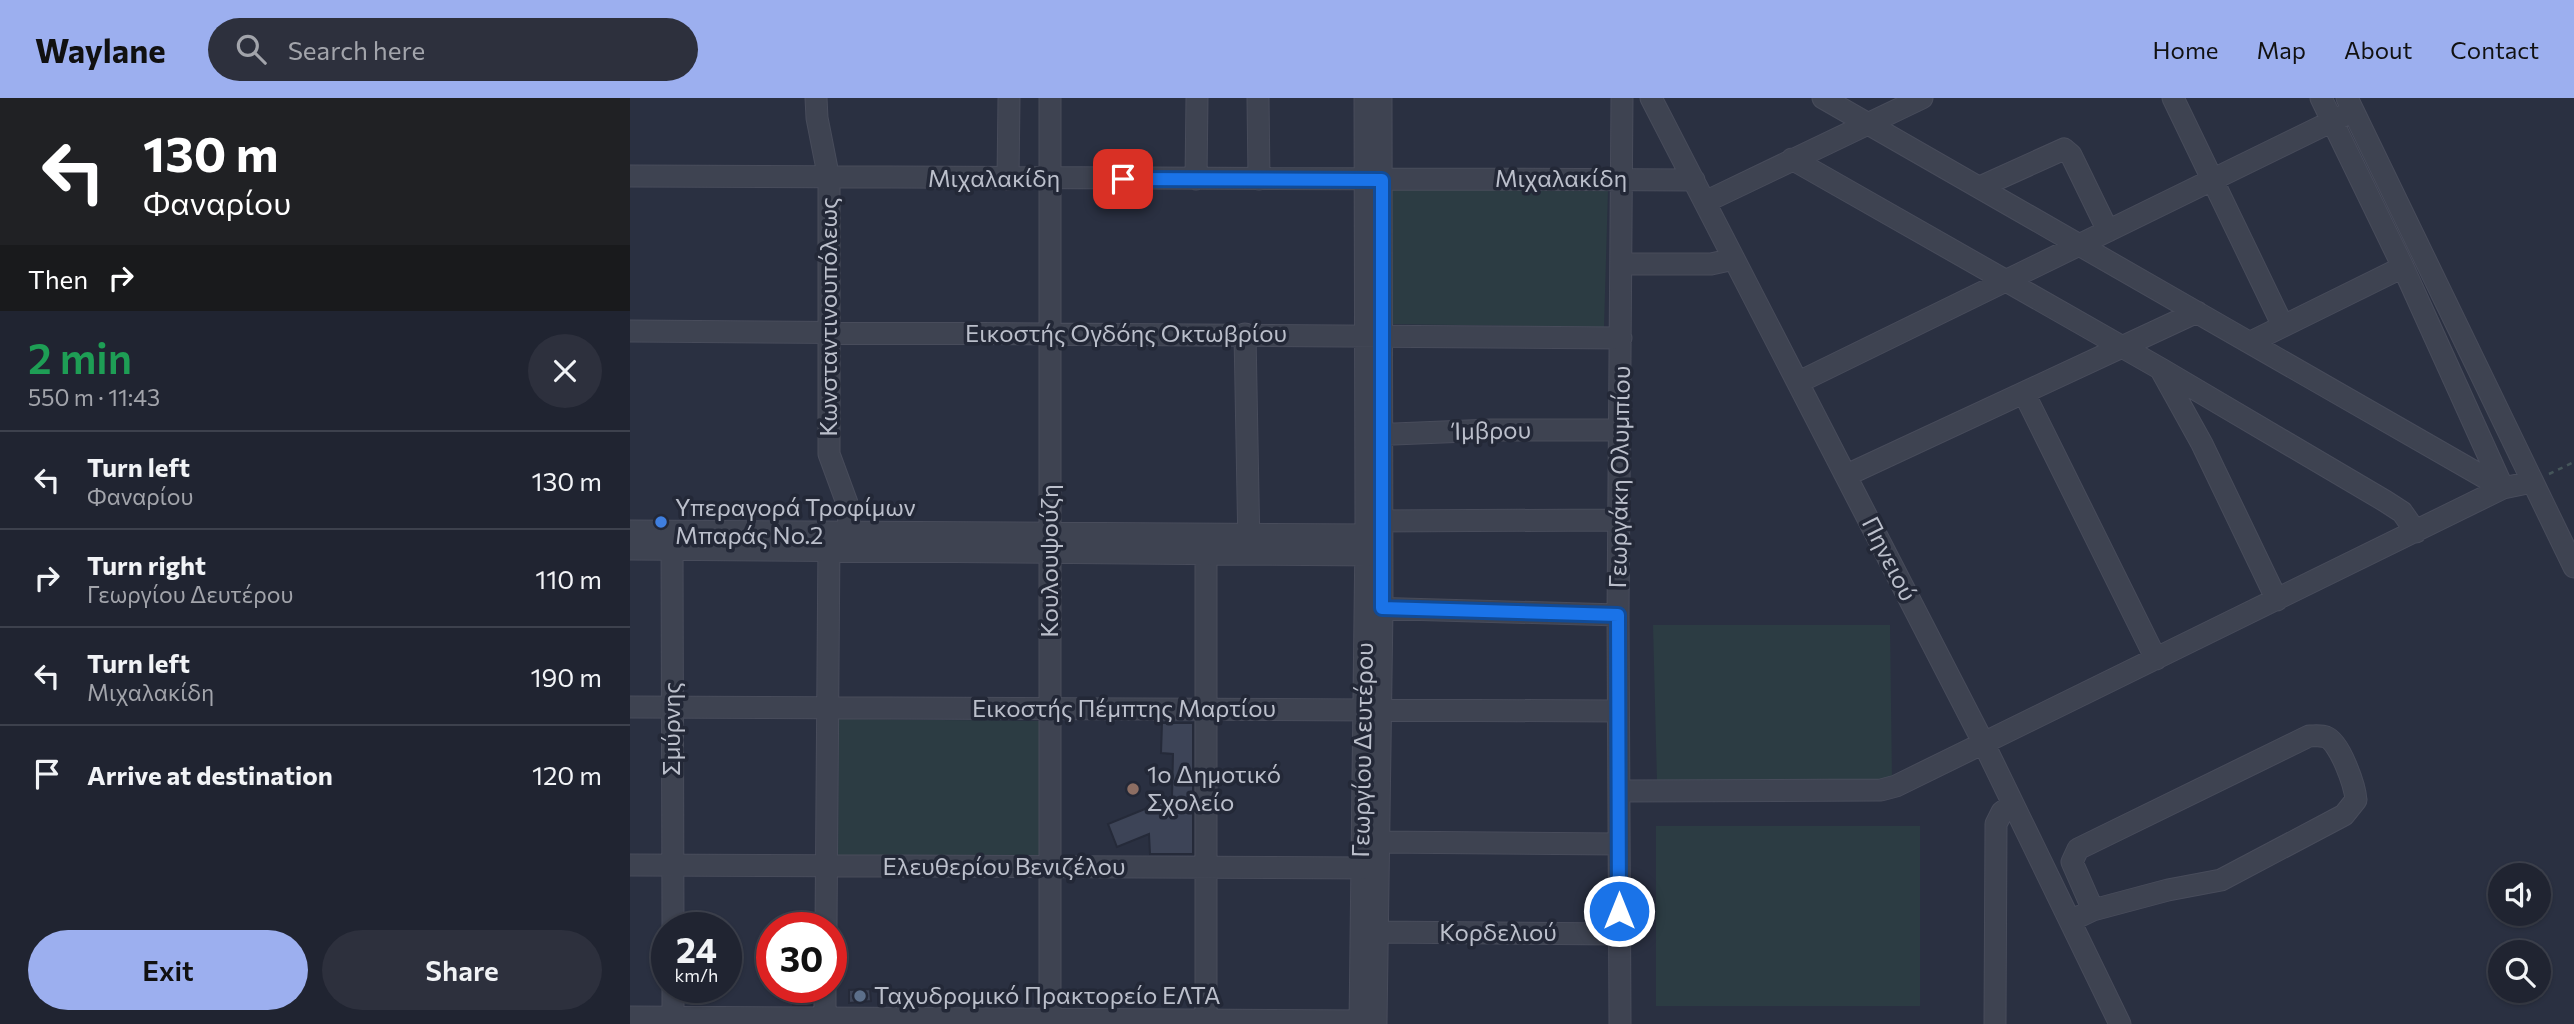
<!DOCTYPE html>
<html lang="en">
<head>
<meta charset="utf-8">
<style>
  :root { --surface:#202431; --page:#2d303d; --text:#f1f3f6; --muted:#a2a4ab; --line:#3d414d; --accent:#9cafef }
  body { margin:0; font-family:Commissioner,sans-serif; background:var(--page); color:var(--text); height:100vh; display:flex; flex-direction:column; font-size:26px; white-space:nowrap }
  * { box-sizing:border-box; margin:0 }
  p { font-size:23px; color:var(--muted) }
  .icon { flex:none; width:38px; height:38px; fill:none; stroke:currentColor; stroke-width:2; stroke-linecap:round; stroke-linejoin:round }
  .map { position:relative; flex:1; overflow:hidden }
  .drawer { display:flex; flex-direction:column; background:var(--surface); width:630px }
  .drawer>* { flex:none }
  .banner { background:#202124; color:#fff; overflow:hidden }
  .buttons { position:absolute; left:1858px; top:765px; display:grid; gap:14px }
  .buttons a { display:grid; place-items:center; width:63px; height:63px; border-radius:50%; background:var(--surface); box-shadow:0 2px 5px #0004,0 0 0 2px var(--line); font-size:35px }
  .speed { position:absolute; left:21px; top:814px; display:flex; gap:14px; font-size:35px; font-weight:700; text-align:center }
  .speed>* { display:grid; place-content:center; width:91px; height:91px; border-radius:50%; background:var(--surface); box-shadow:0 2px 5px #0004,0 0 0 2px var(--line); line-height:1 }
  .speed small { font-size:18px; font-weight:400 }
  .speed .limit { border:10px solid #d22; background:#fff; color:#111 }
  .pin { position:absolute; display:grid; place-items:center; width:60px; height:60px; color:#fff; margin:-30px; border-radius:14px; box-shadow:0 4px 10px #0006 }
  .me { position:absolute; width:77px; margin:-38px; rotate:0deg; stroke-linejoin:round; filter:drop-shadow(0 0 5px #0008) }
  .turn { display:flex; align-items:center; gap:24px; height:147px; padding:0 28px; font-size:32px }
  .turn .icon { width:91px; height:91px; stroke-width:2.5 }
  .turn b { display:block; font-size:49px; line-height:60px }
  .then { display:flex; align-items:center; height:66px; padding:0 28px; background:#0003; gap:14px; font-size:26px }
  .round { display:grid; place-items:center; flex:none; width:74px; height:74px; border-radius:37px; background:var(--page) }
  .head { display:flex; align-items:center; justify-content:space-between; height:119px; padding:0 28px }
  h1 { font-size:42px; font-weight:600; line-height:52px; color:#1e9e55 }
  .cta { display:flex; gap:14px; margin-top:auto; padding:14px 28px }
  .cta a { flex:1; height:80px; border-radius:42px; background:var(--accent); color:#111; font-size:28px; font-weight:600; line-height:80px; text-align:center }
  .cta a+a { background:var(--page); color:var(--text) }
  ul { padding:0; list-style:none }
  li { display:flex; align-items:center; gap:21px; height:98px; padding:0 28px; border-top:2px solid var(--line) }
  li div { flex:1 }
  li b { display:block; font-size:26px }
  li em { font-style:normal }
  header { display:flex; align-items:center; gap:42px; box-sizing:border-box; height:98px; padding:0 35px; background:var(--accent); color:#111 }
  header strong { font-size:33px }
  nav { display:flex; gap:38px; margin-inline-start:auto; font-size:24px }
  .search { width:490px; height:63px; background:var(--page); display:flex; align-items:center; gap:18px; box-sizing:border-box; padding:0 24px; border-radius:38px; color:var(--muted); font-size:26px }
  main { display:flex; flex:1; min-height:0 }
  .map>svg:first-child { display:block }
  .green { fill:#2c3c43 }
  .building { fill:#3d4457; stroke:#252a39; stroke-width:2 }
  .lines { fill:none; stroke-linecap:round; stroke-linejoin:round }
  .minor-casing { stroke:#484c5b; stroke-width:23 }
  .path { stroke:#45555a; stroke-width:2.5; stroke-dasharray:5 5; stroke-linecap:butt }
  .minor { stroke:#3e4351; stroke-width:21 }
  .route-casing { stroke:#114b97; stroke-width:18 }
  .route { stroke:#1a73e8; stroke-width:12 }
  .shop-dot { fill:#3f7fe0; stroke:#232837; stroke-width:2.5 }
  .education-dot { fill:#8d6e63; stroke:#232837; stroke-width:2.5 }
  .service-dot { fill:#5c6f8a; stroke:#232837; stroke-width:2.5 }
  .labels { text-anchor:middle; stroke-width:7; stroke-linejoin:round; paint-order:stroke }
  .street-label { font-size:24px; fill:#bbbfcb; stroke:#232837 }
  .poi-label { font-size:24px; fill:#bbbfcb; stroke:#232837; text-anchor:start }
</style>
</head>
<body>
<header>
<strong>Waylane</strong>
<div class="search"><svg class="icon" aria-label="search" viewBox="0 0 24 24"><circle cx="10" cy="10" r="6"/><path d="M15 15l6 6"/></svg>Search here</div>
<nav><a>Home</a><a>Map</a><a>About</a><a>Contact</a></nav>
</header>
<main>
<section class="drawer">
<div class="banner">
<div class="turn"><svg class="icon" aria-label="left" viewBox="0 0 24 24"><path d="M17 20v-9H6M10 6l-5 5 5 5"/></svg><div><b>130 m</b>Φαναρίου</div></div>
<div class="then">Then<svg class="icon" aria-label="right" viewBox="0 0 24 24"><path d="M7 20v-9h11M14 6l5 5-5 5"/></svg></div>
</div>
<div class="head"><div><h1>2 min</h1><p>550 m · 11:43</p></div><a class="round"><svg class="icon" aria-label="close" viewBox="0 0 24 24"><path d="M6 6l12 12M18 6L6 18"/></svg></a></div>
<ul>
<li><svg class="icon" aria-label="left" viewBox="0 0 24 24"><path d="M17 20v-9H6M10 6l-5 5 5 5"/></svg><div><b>Turn left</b><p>Φαναρίου</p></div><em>130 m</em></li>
<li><svg class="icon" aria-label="right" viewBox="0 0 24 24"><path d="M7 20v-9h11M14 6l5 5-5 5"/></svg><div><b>Turn right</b><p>Γεωργίου Δευτέρου</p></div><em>110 m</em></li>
<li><svg class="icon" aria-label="left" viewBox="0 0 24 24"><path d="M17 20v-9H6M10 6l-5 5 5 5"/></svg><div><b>Turn left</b><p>Μιχαλακίδη</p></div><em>190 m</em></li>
<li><svg class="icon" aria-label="arrive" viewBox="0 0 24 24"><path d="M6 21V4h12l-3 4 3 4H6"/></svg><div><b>Arrive at destination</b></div><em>120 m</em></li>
</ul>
<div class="cta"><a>Exit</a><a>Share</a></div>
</section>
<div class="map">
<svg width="1944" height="926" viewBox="0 0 1944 926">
  <rect width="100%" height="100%" fill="#2a3041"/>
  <!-- green -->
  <path class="green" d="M759,91L978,92L974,229L759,226Z
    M1023,527H1260L1262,682L1027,684Z
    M209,621L411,623L409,761L208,759Z
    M1026,728H1290V908H1026Z"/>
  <!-- building -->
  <path class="building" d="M532,625H563V756H520L519,736L487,749L478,726L542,700L543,656L531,655Z
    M163,889H182V907H163Z
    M240,891L241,903L219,905V892Z"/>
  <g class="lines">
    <defs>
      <path id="minor" d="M186,0L187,20L199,81V356L217,405L220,435
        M628,0L629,81
        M1021,0L1353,644L1490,926
        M1193,0L1873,390
        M1543,0L1653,228
        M1691,0L1773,169L1873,390
        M1717,0L1944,469
        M1162,61L1531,271L1755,403L1772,414L1786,434
        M0,78L1064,82
        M378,81L379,0
        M566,81L567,0
        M1350,89L1434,51L1441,57L1478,133
        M1075,104L1292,0
        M992,166H1081L1104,161
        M0,233L991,240
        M615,236L619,451
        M1621,244L1773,169
        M1531,272L1572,346L1647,502
        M1169,284L1723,13
        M1394,295L1526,561
        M740,337L861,332H990
        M1217,377L1567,214
        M739,423L989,422
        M0,433L749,437
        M42,439L43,830
        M0,451L747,457
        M738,510L988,517
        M0,609L988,613
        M989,693L1251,692L1266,688L1873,390L1902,384
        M748,744L989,746
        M0,767L743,770
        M1440,823L1463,812L1538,792L1591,782L1714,717L1726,702C1725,688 1710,644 1696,639C1691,637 1684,638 1679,638L1448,751L1442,764L1463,812
        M196,830L199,441
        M747,834L989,836
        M43,889V926
        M0,919L743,923
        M195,926V889
        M420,926V0
        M576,926V443
        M730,926L736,437L735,0
        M746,926L752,510L751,0
        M990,926L988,517L992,0
        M1365,926L1366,726L1372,714L1383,706"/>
    </defs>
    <!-- minor casing -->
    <use href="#minor" class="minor-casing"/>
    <!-- path -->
    <path class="path" d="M1919,376L1944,364"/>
    <!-- minor -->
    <use href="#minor" class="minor"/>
  </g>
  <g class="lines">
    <defs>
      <path id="route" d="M493,81L752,82V510L988,517L989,813"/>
    </defs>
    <!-- route casing -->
    <use href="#route" class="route-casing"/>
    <!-- route -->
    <use href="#route" class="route"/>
  </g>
  <!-- markers -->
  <circle class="shop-dot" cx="31" cy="424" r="7"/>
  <circle class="education-dot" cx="503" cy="691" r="7"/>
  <circle class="service-dot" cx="230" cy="898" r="7"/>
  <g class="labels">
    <!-- street labels -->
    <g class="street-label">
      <text x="364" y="89">Μιχαλακίδη</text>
      <text x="931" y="89">Μιχαλακίδη</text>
      <text transform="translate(199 219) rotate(-90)" y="8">Κωνσταντινουπόλεως</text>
      <text x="496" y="244">Εικοστής Ογδόης Οκτωβρίου</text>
      <text transform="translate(862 333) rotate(-1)" y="8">Ίμβρου</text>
      <text transform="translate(990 379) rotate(-89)" y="8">Γεωργάκη Ολυμπίου</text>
      <text transform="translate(1259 461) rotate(63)" y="8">Πηνειού</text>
      <text transform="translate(420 463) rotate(-90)" y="8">Κουλουψούζη</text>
      <text x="494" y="619">Εικοστής Πέμπτης Μαρτίου</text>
      <text transform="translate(42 631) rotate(-90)" y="8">Σμύρνης</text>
      <text transform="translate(733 652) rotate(-89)" y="8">Γεωργίου Δευτέρου</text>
      <text x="374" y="777">Ελευθερίου Βενιζέλου</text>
      <text x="868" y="843">Κορδελιού</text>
    </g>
    <!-- poi labels -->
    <g class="poi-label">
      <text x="45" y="418">Υπεραγορά Τροφίμων<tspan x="45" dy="28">Μπαράς Νο.2</tspan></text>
      <text x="517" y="685">1o Δημοτικό<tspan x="517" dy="28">Σχολείο</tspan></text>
      <text x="244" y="906">Ταχυδρομικό Πρακτορείο ΕΛΤΑ</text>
    </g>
  </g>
</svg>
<div class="buttons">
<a><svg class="icon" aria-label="sound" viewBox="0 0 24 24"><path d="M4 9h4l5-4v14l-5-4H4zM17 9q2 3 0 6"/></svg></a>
<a><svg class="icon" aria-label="search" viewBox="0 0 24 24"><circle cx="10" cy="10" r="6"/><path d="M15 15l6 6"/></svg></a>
</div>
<div class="speed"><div>24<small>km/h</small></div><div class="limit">30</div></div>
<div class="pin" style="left:493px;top:81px;background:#d93025"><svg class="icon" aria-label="arrive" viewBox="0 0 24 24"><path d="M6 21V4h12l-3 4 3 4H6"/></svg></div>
<svg class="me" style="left:989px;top:813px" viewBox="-20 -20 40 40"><circle r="17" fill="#1a73e8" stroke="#fff" stroke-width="3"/><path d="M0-11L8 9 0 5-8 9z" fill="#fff"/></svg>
</div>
</main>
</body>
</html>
